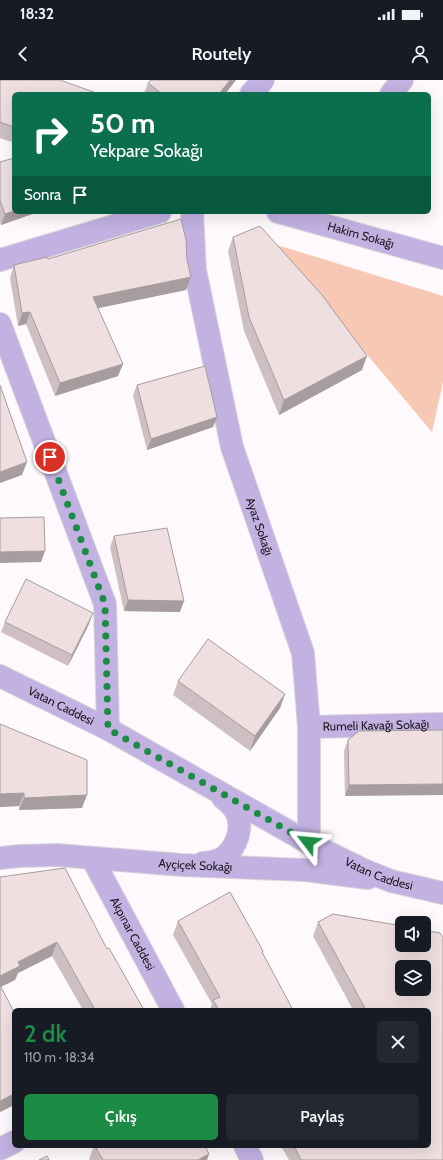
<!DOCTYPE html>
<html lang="tr">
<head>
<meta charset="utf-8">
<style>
  :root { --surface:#171b24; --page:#242831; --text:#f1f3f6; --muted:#9ea1a6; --accent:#1c8c45 }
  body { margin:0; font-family:Cabin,sans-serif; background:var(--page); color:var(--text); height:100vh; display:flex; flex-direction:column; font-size:15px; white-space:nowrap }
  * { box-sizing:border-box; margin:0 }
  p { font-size:13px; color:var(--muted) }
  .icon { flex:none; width:22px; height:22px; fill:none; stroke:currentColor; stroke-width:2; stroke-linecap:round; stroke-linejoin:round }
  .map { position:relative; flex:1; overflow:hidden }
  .details { position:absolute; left:12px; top:928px; width:419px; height:140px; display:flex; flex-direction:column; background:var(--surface); border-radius:6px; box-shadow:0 4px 16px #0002 }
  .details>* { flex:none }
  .top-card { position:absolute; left:12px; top:12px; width:419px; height:122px; border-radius:6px; box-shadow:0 4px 16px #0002; background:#0b6e4f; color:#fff; overflow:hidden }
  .buttons { position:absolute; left:395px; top:836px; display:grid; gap:8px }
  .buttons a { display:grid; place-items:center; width:36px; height:36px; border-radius:6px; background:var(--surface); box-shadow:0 4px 16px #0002; font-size:20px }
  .pin { position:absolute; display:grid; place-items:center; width:34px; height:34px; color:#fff; margin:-17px; border:2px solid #fff; border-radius:50%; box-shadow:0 1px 4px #0007 }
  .me { position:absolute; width:44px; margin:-22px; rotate:299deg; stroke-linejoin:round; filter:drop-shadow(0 0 3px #0008) }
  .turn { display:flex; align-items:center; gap:14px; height:84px; padding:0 12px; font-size:18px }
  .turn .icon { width:52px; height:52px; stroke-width:2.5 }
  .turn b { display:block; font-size:28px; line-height:34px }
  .then { display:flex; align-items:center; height:38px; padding:0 12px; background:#0003; gap:8px; font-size:15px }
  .round { display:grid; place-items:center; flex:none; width:42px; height:42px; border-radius:6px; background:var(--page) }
  .summary { display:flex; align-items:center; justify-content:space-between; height:68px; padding:0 12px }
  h1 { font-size:24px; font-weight:600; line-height:30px; color:var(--accent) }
  .cta { display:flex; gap:8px; margin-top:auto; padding:8px 12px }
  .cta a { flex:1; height:46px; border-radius:6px; background:var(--accent); color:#fff; font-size:16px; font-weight:600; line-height:46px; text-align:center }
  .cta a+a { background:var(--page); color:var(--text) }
  .status { display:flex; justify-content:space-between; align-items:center; height:28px; padding:0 20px; background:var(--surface); direction:ltr }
  .status svg { height:11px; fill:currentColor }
  header { display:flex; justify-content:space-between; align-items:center; height:52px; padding:0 12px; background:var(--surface); font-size:18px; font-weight:600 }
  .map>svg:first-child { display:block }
  .green { fill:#f7c8b3 }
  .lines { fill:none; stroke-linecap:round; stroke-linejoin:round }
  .minor-casing { stroke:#dad5d9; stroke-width:24 }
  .tertiary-casing { stroke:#dad5d9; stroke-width:24 }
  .minor { stroke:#c2b1e1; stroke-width:22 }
  .tertiary { stroke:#c2b1e1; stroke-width:22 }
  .wall { fill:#cec0c2; fill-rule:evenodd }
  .shaded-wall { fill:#a79c9e }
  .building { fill:#efdfe1; stroke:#a79c9e; fill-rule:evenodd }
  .route { stroke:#1c8c45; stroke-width:7; stroke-dasharray:0 12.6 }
  .labels { text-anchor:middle; stroke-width:4; stroke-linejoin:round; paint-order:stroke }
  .street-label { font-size:12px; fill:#1b171a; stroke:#fff }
</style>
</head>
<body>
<div class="status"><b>18:32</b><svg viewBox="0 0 49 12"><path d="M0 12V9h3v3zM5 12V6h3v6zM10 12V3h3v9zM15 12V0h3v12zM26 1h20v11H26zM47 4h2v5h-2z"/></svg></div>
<header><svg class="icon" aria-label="back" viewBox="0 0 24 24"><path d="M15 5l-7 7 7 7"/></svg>Routely<svg class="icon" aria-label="person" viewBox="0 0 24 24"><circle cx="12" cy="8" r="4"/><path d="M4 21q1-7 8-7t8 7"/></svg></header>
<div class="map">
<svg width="443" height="1080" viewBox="0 0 443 1080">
  <rect width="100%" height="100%" fill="#fef9fd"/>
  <!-- green -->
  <path class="green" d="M274,164L443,216V302L432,352Z"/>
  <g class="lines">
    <defs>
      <g id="minor">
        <path d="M251,14L263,0"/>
        <path d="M391,14L402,0"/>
        <path id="s1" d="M192,132L195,190L232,367L303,573L309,647V763"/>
        <path id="s2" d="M278,132L443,178"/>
        <path d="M0,180L160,132"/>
        <path d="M0,244L105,524L108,649"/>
        <path id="s3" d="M309,647L443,644"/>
        <path id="s4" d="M92,778L173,930"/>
        <path d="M245,1066L252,1080"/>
        <path d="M0,1069L14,1062"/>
      </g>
      <g id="tertiary">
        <path id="s5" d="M0,596L108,649L309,763L364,790L391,801L443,813"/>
        <path id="s6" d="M0,778L20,776L57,775L182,785L305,790L368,798"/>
        <path d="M203,783C210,782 219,781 224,777C237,767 244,746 236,732C233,726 228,722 223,718"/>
      </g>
    </defs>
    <!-- minor casing -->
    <use href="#minor" class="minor-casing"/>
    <!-- tertiary casing -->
    <use href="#tertiary" class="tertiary-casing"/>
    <!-- minor -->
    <use href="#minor" class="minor"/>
    <!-- tertiary -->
    <use href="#tertiary" class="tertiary"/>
  </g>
  <!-- wall -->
  <path class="wall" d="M0,0L14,14V63L0,58Z
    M151,0H236L225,14H144L148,3Z
    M0,82L14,132H38L1,145L0,142Z
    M233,157L362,290L279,335L244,251L228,171Z
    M48,179L186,210L98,228L118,296L55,316L26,244L18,246L10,198L14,185Z
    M137,305L217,337L213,347L147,370L133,315Z
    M114,456L180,532L124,531L110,467Z
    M5,542L89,544L68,586L1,552Z
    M178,601L285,614L280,628L250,671L173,615Z
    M0,644L82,728L19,730V726L0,727Z
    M443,650L345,716L344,671L348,660Z
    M0,797L107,869L144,930H83L52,876L18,893L15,900L1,907L14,932V1025L0,1032Z
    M333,834L402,846V865H424V850L440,853L443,857V1080H289L281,1066H429V930H353L313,856L318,842ZM402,887H424V909H402Z
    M178,841L263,871L262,873L293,930H210L212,924L173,855Z
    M94,1066H205L207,1080H90L89,1079Z"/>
  <!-- shaded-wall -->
  <path class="shaded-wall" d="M230,0H236L225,14H219Z
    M14,131V132H38L1,145L5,134Z
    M191,197L186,210L89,230L93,217Z
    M30,232L26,244L18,246L22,233Z
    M367,276L362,290L279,335L284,320Z
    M123,284L118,296L55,316L60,303Z
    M217,337L213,347L147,370L151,359Z
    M27,382L22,395L0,403V392Z
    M45,471L41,482L0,483V472Z
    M128,520L184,521L180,532L124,531Z
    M93,533L89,544L68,586L72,575Z
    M285,614L280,628L250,671L255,656Z
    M443,704V715L345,716L349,705Z
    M24,713L19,726L0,727V714Z
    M87,715L82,728L19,730L24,718Z
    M57,862L52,876L18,893L15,900L0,907V896L18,882Z
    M14,1014V1025L0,1032V1021Z
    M209,1074L207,1080H198Z"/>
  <!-- building -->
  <path class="building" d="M0,0H60L99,14H14V47L0,42Z
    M151,0H230L219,14H162L148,3Z
    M14,78V131L5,134L0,120V82Z
    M181,139L186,160L187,180L191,197L93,217L123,284L60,303L30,232L22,233L14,185L47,177L48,179Z
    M260,146L322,215L367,276L284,320L249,237L233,157Z
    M205,286L217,337L151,359L137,305Z
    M0,305L27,382L0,392Z
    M44,437L45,471L0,472V438Z
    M167,448L184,521L128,520L114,456Z
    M26,499L93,533L72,575L5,542Z
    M208,559L285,614L255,656L178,601Z
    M0,644L87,680V715L24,718V713L0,714Z
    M443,650V704L349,705L348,660L359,651Z
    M65,788L107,869L109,868L144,930H95L57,862L18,882L20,886L0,896V797Z
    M230,812L263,871L262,872L293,930H219L213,920L220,917L178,841Z
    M333,834L402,846V865H424V850L440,853L443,857V1080H301L294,1066H429V930H366L318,842ZM402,887H424V909H402Z
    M0,905L14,932V1014L0,1021Z
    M95,1066H205L209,1074L198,1080H103Z
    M47,1076L49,1080H39Z"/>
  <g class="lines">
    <!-- route -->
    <path class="route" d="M50,377L105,524L108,649L308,762"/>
  </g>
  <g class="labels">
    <!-- street labels -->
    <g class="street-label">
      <text dy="4" stroke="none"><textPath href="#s2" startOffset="86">Hakim Sokağı</textPath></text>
      <text dy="4" stroke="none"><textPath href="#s1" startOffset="323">Ayaz Sokağı</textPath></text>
      <text dy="4" stroke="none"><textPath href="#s5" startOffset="68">Vatan Caddesi</textPath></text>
      <text dy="4" stroke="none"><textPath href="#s3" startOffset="67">Rumeli Kavağı Sokağı</textPath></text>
      <text dy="4" stroke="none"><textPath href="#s6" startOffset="196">Ayçiçek Sokağı</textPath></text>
      <text dy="4" stroke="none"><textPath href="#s5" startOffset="428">Vatan Caddesi</textPath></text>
      <text dy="4" stroke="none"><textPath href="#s4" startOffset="86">Akpınar Caddesi</textPath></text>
    </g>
  </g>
</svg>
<div class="buttons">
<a><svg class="icon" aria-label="sound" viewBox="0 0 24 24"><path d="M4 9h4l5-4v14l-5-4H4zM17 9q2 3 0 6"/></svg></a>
<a><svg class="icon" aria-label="layers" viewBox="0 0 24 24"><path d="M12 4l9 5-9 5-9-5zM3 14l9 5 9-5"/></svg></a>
</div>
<div class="pin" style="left:50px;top:377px;background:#d93025"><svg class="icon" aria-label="arrive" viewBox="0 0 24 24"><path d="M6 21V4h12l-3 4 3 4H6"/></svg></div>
<svg class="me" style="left:308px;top:762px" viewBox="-20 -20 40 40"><path d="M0-17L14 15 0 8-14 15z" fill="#1c8c45" stroke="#fff" stroke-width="4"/></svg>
<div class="top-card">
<div class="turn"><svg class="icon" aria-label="right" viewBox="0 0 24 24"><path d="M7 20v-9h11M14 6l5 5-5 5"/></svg><div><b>50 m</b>Yekpare Sokağı</div></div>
<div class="then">Sonra<svg class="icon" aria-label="arrive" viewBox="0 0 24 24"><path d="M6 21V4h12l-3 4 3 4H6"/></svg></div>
</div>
<section class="details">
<div class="summary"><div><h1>2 dk</h1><p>110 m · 18:34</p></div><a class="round"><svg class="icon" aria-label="close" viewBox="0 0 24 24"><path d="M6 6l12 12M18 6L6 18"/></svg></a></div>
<div class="cta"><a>Çıkış</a><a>Paylaş</a></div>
</section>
</div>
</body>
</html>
